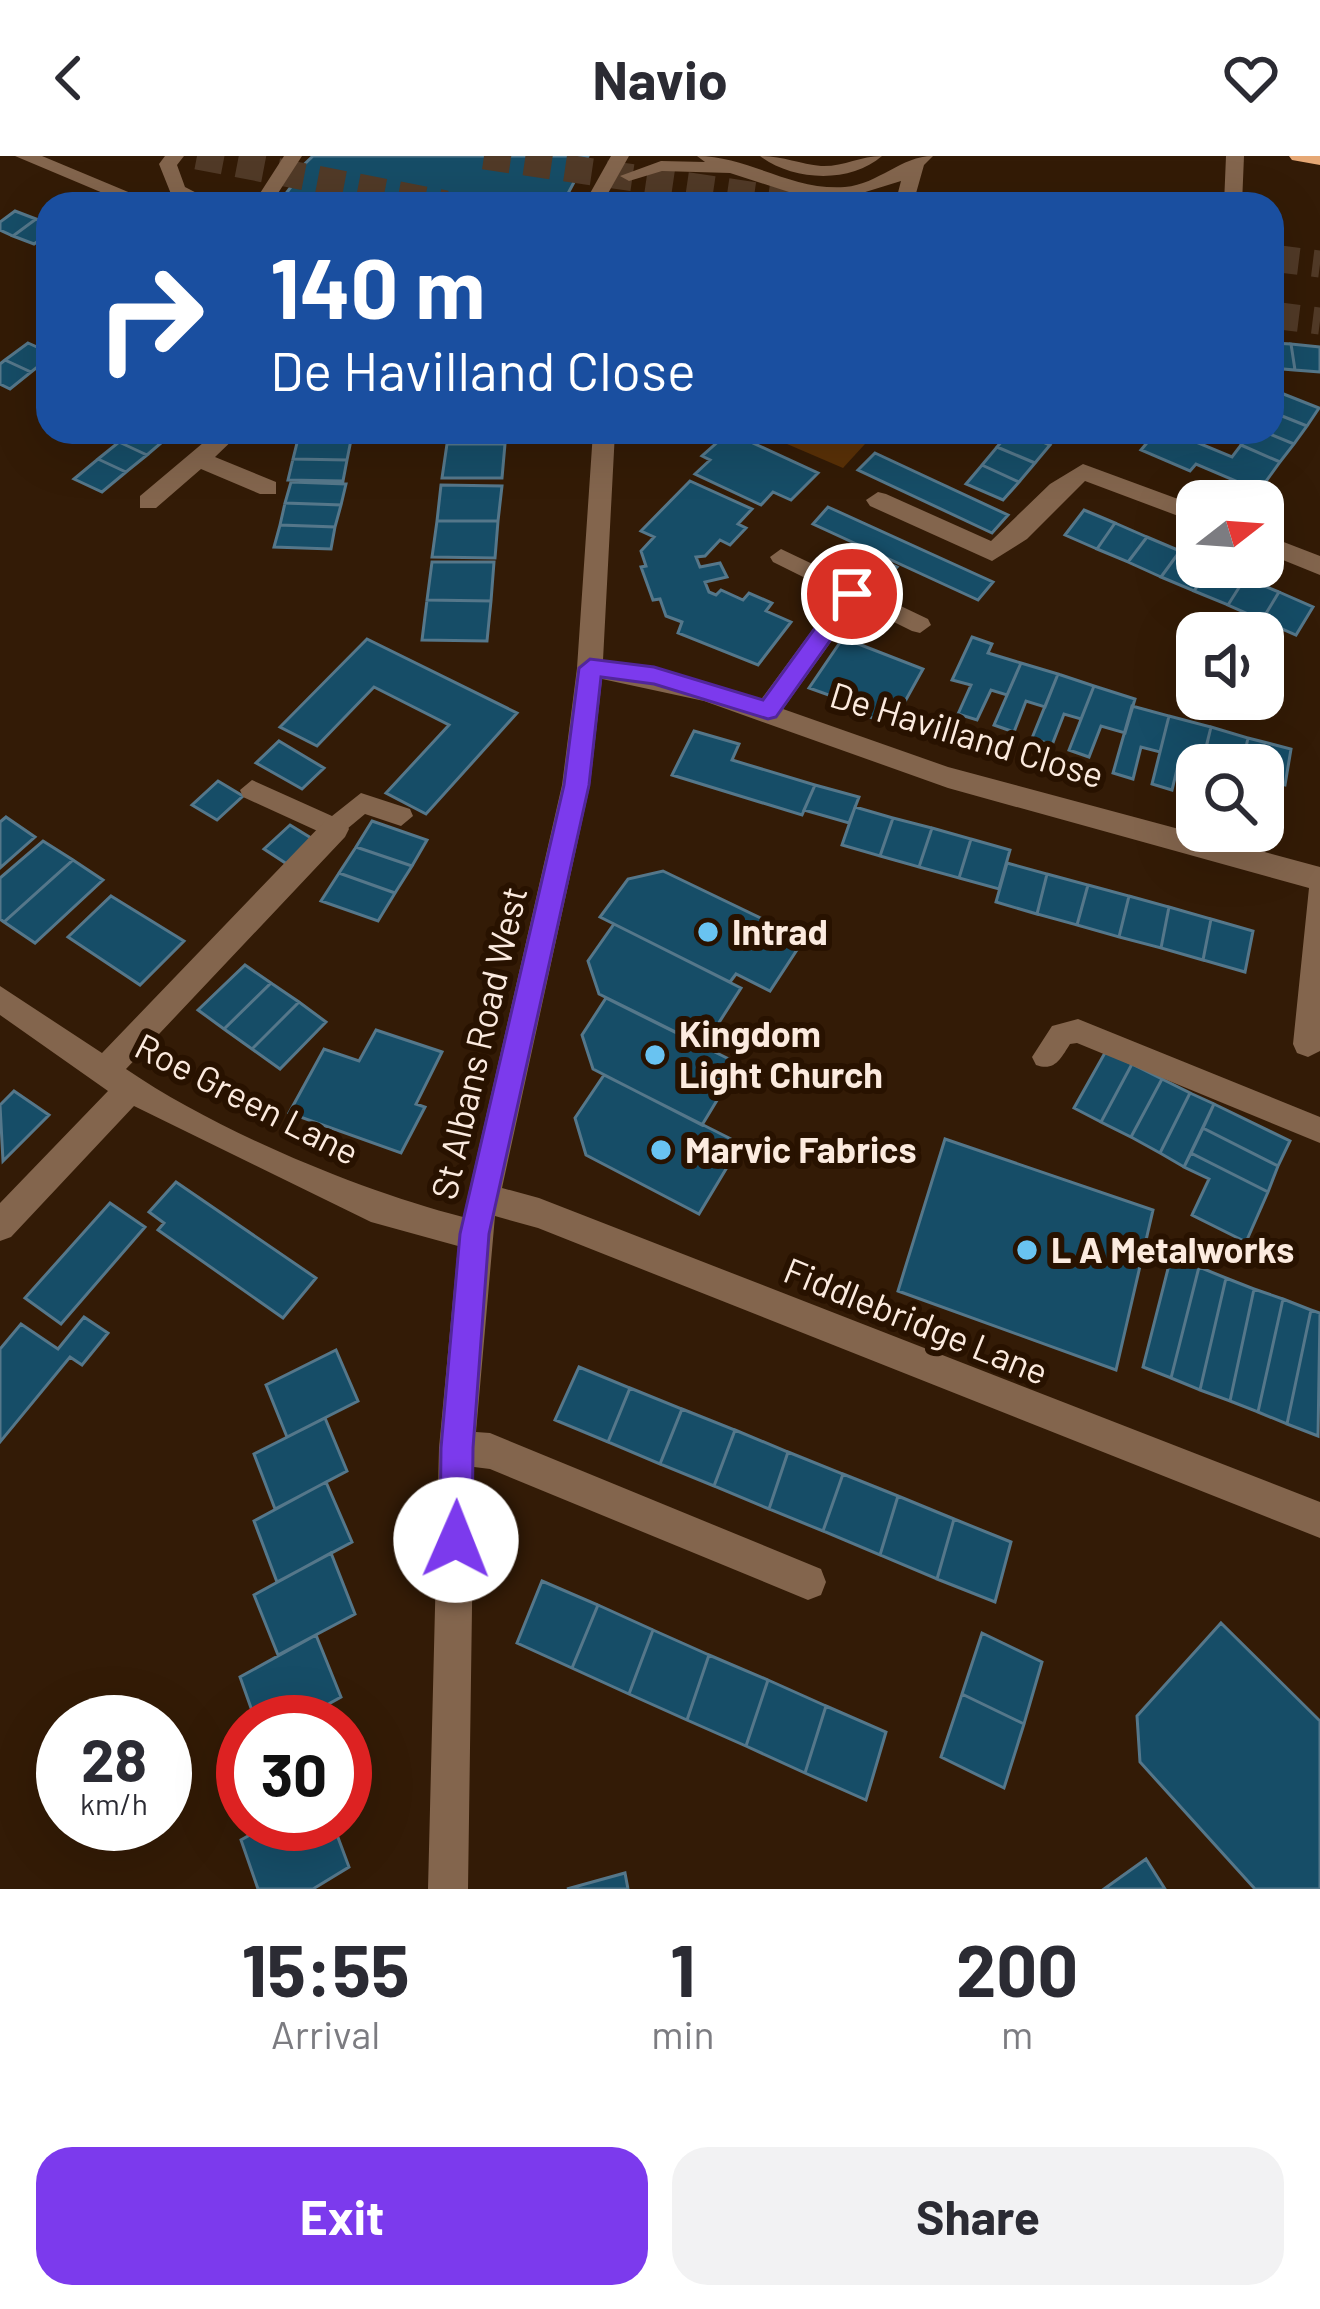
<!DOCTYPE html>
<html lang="en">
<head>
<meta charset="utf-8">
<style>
  :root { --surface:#fff; --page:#f2f2f3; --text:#2b2b33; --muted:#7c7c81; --accent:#7c3aed }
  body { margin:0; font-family:Barlow,sans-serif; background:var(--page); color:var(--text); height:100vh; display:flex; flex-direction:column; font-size:45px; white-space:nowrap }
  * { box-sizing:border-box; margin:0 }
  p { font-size:39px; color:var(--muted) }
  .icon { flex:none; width:66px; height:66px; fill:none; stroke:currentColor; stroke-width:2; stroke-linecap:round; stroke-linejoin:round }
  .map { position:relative; height:1733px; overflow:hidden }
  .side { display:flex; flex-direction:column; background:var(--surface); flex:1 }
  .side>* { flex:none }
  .guide { position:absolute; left:36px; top:36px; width:1248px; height:252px; border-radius:36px; box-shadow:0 12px 48px #0002; background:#1a4fa0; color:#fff; overflow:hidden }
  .needle { width:78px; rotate:73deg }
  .fabs { position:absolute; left:1176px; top:324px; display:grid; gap:24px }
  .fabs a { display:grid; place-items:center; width:108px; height:108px; border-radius:24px; background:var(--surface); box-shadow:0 12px 48px #0002; font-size:60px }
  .speed { position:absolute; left:36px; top:1539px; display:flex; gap:24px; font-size:60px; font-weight:700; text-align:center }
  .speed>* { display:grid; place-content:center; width:156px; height:156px; border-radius:50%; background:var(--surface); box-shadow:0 12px 48px #0002; line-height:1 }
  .speed small { font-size:30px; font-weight:400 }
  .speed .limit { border:18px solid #d22; background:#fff; color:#111 }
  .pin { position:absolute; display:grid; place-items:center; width:102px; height:102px; color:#fff; margin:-51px; border:6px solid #fff; border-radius:50%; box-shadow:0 3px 12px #0007 }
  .me { position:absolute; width:132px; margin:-66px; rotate:1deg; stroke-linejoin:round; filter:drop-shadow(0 0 9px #0008) }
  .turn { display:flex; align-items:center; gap:42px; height:252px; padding:0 36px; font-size:54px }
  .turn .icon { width:156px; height:156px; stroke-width:2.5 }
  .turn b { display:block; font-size:84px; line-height:102px }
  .eta { display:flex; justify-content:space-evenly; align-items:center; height:204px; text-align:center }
  .eta b { font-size:72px; font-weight:700; line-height:84px }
  .primary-button { display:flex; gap:24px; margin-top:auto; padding:24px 36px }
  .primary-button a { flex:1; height:138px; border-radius:36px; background:var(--accent); color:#fff; font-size:48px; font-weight:700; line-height:138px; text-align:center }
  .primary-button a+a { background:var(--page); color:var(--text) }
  header { display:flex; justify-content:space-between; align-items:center; height:156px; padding:0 36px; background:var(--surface); font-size:54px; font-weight:700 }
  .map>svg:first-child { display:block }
  .green { fill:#5a3107 }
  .building { fill:#164d67; stroke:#55778a; stroke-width:3 }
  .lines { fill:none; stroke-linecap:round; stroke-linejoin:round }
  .highway-tunnel { stroke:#513a27; stroke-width:27; stroke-dasharray:27 14; stroke-linecap:butt }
  .lane { fill:#83654d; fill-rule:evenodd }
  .street { fill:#83654d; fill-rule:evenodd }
  .primary { fill:#e6a875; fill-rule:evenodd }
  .route { fill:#7c3aed; stroke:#51269a; stroke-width:3 }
  .poi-dot { fill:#69c3f1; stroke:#281200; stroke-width:4.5 }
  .labels { text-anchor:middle; stroke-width:12; stroke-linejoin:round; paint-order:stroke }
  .street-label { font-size:36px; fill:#fcebdf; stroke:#281200 }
  .poi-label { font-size:36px; font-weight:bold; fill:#fcebdf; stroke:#281200; text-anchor:start }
</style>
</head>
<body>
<header><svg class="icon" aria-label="back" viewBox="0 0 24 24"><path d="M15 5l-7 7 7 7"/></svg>Navio<svg class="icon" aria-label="heart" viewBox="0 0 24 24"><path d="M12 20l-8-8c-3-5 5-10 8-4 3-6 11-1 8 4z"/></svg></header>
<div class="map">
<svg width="1320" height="1733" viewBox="0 0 1320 1733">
  <rect width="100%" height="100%" fill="#331b06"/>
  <!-- green -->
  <path class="green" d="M759,276H876L843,312Z"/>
  <!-- building -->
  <path class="building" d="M313,0H588L565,43L573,44L571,48H278L297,23L290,22Z
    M15,55L36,63L13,80L0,74V66Z
    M36,63L48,68V78L34,88L13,80Z
    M28,187L48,196V203L31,216L5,204Z
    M1272,187L1291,188L1295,214L1272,212Z
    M1291,188L1320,191V216L1295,214Z
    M5,204L31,216L10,233L0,228V208Z
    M1281,237L1319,252L1307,270L1272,256Z
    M1272,256L1307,270L1294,288L1265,276H1272Z
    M131,276H158L168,281L147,299L119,286Z
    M448,276H506L505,288H447Z
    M729,276L818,317L791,344L773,336L761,349L695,318L710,304L702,300Z
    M1010,276H1020L1050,289L1035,307L997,291Z
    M1156,276H1172L1232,301L1241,289L1280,306L1259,335L1196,308L1190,315L1141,294Z
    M1251,276H1265L1294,288L1280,306L1241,289Z
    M298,283L351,284L347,304L293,303Z
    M119,286L147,299L126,316L98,303Z
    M447,288H505L502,322H442Z
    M997,291L1035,307L1019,326L982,309Z
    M875,297L1008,359L992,377L858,314Z
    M98,303L126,316L102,336L74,323Z
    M293,303L347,304L343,325L288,324Z
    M982,309L1019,326L1003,344L966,328Z
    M690,325L752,353L738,368L746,372L730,389L720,384L705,400L696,401L700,411L720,407L727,421L705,426L709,436L716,439L721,434L743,444L749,437L772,447L766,455L791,466L758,509L678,477L682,466L666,460L660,443L653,444L641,411L646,410L641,395L654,381L641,375Z
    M291,326L346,328L341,349L285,347Z
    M441,329L502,330L498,365H437Z
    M285,347L341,349L335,371L280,369Z
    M828,351L993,426L978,444L813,368Z
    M1084,354L1115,367L1097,393L1065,379Z
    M437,365H498L495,402L432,401Z
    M1115,367L1147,381L1128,406L1097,393Z
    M280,369L335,371L331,393L274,391Z
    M1147,381L1180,395L1161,421L1128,406Z
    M1180,395L1197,402V411H1211L1194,435L1161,421Z
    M872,400L897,411L876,435L851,423Z
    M432,406H494L491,445L427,444Z
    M1211,411L1245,422L1228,449L1194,435Z
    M1245,422L1279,436L1262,464L1228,449Z
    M1279,436L1313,451L1296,479L1262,464Z
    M427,444L491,445L487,485L422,484Z
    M972,481L992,488L988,497L1021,507L1007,539L991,534L977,564L958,558L971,529L952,524Z
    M843,482L923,513L892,569L850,554L854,548L809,532Z
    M367,483L517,557L426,658L386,637L449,569L374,531L317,590L280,571Z
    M1021,507L1058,518L1045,551L1026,545L1014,576L994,569Z
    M1058,518L1094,530L1081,563L1064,558L1052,589L1032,582Z
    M1094,530L1135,543L1125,577L1101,570L1089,601L1069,594Z
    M1132,550L1169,560L1160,596L1141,591L1133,623L1113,617Z
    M1169,560L1211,571L1202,607L1180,601L1172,634L1152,628Z
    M1211,571L1248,582L1242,609H1202Z
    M694,575L739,588L732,604L815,629L802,659L672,619Z
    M1248,582L1291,593L1285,629L1263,624V609H1242Z
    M279,585L324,612L302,633L256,607Z
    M218,625L243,640L217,664L192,649Z
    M815,629L859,641L849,667L804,654Z
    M855,651L893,662L880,700L842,689Z
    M6,661L35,681L0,712V666Z
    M893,662L932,672L919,711L880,700Z
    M372,665L427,684L412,710L356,691Z
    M290,669L316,685L290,710L264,693Z
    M932,672L971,683L959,722L919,711Z
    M971,683L1010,694L999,733L959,722Z
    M43,685L73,704L4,766L0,763V722Z
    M356,691L412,710L395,737L339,717Z
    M73,704L103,724L35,787L4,766Z
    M1007,707L1047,718L1037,758L996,746Z
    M663,715L804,783L770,835L736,818L730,826L600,761L628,723Z
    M339,717L395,737L378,765L321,745Z
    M1047,718L1088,729L1077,769L1037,758Z
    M1088,729L1129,740L1119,781L1077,769Z
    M111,740L184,785L140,829L68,781Z
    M1129,740L1169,751L1161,792L1119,781Z
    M1169,751L1211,763L1203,804L1161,792Z
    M1211,763L1253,775L1245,816L1203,804Z
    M614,768L741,832L704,890L599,838L588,805Z
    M245,809L271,827L224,873L198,854Z
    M271,827L299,846L252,893L224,873Z
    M606,842L739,908L702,969L593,913L582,879Z
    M299,846L326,866L280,913L252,893Z
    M376,874L442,896L416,948L425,951L401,997L289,957L324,893L359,905Z
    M1106,895L1132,908L1101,966L1074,952Z
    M1132,908L1162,923L1131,981L1101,966Z
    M604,919L741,988L699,1058L586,999L575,962Z
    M1162,923L1190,937L1160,997L1131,981Z
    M14,935L49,959L3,1005L0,949Z
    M1190,937L1214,948L1184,1011L1160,997Z
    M1214,948L1290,985L1278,1010L1203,972Z
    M1203,972L1278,1010L1268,1036L1191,997Z
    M945,983L1153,1054L1116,1214L898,1135Z
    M1191,997L1268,1036L1246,1086L1192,1059L1209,1023L1184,1011Z
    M176,1026L316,1122L283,1162L158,1074L164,1067L149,1056Z
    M110,1047L145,1071L61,1168L25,1142Z
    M1171,1101L1199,1111L1171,1222L1143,1211Z
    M1199,1111L1226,1122L1200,1234L1171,1222Z
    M1226,1122L1254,1133L1230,1245L1200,1234Z
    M1254,1133L1283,1143L1258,1256L1230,1245Z
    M1283,1143L1311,1154L1287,1268L1258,1256Z
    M1311,1154L1320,1157L1318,1280L1287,1268Z
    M84,1161L108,1177L82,1209L70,1201L0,1286V1193L21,1168L58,1193Z
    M336,1194L358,1245L287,1281L266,1229Z
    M579,1211L630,1232L608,1286L555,1264Z
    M630,1232L682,1253L660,1308L608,1286Z
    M682,1253L735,1274L714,1330L660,1308Z
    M325,1262L347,1315L275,1353L254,1298Z
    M735,1274L788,1296L769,1353L714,1330Z
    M788,1296L843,1318L823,1375L769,1353Z
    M843,1318L898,1340L880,1399L823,1375Z
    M326,1326L352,1386L277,1426L254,1365Z
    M898,1340L954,1363L937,1423L880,1399Z
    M954,1363L1011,1386L995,1446L937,1423Z
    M331,1397L355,1458L278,1499L254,1439Z
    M542,1425L598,1449L572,1512L517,1487Z
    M598,1449L653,1474L629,1538L572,1512Z
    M1221,1467L1320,1565V1733H1255L1140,1606L1137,1560Z
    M653,1474L709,1499L687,1564L629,1538Z
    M982,1477L1042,1506L1024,1568L962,1538Z
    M316,1479L341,1541L296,1566H256L240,1521Z
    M709,1499L768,1524L746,1590L687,1564Z
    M768,1524L826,1550L805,1617L746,1590Z
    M962,1538L1024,1568L1004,1632L941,1601Z
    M826,1550L886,1576L866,1644L805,1617Z
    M269,1668H333L349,1711L313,1733H258L241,1684Z
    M1146,1703L1165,1733H1104Z
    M625,1717L628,1733H567Z"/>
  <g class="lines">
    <!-- highway-tunnel -->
    <path class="highway-tunnel" d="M197,0L446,48
      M484,0L812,48
      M1272,102L1320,108
      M1272,159L1320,165"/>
    <!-- lane -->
    <path class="lane" d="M165,0H184L177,9L185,31L218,48H194L171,38L159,8Z
      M284,0H302L271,48H253Z
      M611,0H629L602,48H584Z
      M697,0C748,0 792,35 845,31C879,28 901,0 933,0L924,9L913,48H895L901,25L846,42L789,36L730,17L662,15L629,25L620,20L661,5L705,6Z
      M760,0C782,0 800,8 821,10C843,11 860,0 882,0C850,28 793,25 760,0Z
      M1226,0H1244L1242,48H1224Z
      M781,393L928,463L931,469L920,477L912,475L773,406L770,401Z
      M252,624L332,660L361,637L410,653L413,660L401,670L365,658L335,683L243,641L240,634Z
      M1078,863L1320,961V987L1077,887L1070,888C1061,902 1055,916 1036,909L1032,901L1052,870Z"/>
    <!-- street -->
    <path class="street" d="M15,0H42L157,48H129Z
      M216,276H241L215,301L276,326V338H260L201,313L156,352H140V340Z
      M593,276H615L603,504L671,517L760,545L843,432H861L864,438L861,444L783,553L948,611L1320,711V895L1308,901L1297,897L1293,888L1309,732L948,632L704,545L602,523L590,629L502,1032L539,1042L1320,1346V1382L538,1072L495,1060L476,1276L490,1277L821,1413L826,1426L821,1439L808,1444L490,1313L474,1311L468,1733H428L439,1292L458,1090L371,1066L134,950L11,1081L0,1085V1047L108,935L0,859V830L102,897L325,665H345L349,673L345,681L126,913C215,974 358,1034 463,1061L562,629L577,512Z
      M1083,308L1197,350V367L1085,325L1027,383L992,405L870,350L866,344L878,336L886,338L991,385L1050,328Z
      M1263,378L1320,400V419L1263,396Z"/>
    <!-- primary -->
    <path class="primary" d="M1289,0H1320V9L1292,4Z"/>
  </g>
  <!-- route -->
  <path class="route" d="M852,430L863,438L776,561L768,563L654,528L601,521L589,629L489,1078L473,1292L472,1384L468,1396L456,1401L444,1396L440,1384L441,1292L460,1078L564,629L579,512L590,503L654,511L763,544L844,432Z"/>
  <!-- markers -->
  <g class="poi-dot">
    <circle cx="708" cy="776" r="12"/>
    <circle cx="655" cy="899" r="12"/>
    <circle cx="661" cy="994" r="12"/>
    <circle cx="1027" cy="1094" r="12"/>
  </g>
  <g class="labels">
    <!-- street labels -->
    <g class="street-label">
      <text transform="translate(967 579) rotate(17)" y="13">De Havilland Close</text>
      <text transform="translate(479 887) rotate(-77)" y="13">St Albans Road West</text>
      <text transform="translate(247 943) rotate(27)" y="13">Roe Green Lane</text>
      <text transform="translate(916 1165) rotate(22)" y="13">Fiddlebridge Lane</text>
    </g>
    <!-- poi labels -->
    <g class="poi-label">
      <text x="732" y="789">Intrad</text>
      <text x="679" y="891">Kingdom<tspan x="679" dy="41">Light Church</tspan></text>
      <text x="685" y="1007">Marvic Fabrics</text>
      <text x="1051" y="1107">L A Metalworks</text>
    </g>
  </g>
</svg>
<div class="fabs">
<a><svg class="needle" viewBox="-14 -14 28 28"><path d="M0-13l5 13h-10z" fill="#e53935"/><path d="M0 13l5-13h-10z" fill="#7c7c81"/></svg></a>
<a><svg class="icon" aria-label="sound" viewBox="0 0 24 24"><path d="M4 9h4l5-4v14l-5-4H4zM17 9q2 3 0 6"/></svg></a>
<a><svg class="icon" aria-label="search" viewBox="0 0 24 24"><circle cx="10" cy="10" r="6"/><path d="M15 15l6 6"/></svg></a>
</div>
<div class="speed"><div>28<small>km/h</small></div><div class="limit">30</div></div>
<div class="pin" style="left:852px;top:438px;background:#d93025"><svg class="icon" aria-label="arrive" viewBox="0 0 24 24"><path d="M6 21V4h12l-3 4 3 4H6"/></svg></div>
<svg class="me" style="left:456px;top:1384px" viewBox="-20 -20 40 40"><circle r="19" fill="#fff"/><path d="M0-13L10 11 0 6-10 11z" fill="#7c3aed"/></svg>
<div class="guide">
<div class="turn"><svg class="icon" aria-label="right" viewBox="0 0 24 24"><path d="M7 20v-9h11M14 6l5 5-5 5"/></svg><div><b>140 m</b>De Havilland Close</div></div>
</div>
</div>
<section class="side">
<div class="eta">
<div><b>15:55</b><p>Arrival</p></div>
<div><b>1</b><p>min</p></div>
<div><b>200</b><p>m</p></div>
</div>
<div class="primary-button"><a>Exit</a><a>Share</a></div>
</section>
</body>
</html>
